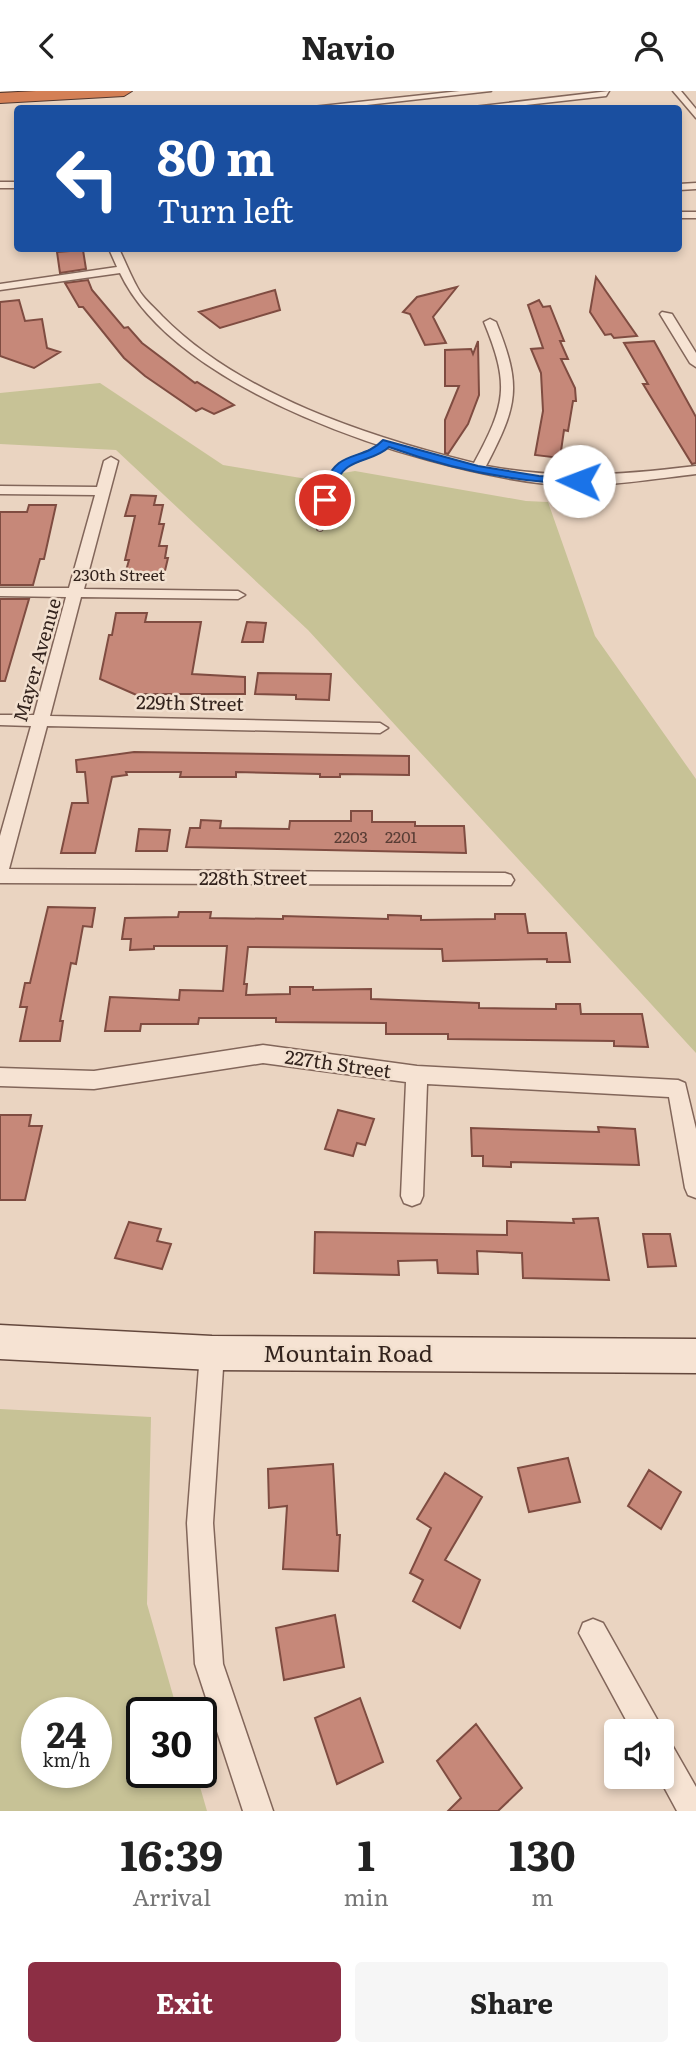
<!DOCTYPE html>
<html lang="en">
<head>
<meta charset="utf-8">
<style>
  :root { --surface:#fff; --page:#f6f6f6; --text:#222; --muted:#767676; --accent:#8c2e44 }
  body { margin:0; font-family:Literata,serif; background:var(--page); color:var(--text); height:100vh; display:flex; flex-direction:column; font-size:26px; white-space:nowrap }
  * { box-sizing:border-box; margin:0 }
  p { font-size:23px; color:var(--muted) }
  .icon { flex:none; width:38px; height:38px; fill:none; stroke:currentColor; stroke-width:2; stroke-linecap:round; stroke-linejoin:round }
  .map { position:relative; height:1720px; overflow:hidden }
  .panel { display:flex; flex-direction:column; background:var(--surface); flex:1 }
  .panel>* { flex:none }
  .hud { position:absolute; left:14px; top:14px; width:668px; height:147px; border-radius:7px; box-shadow:0 4px 10px #0003; background:#1a4fa0; color:#fff; overflow:hidden }
  .buttons { position:absolute; left:604px; top:1628px; display:grid; gap:14px }
  .buttons a { display:grid; place-items:center; width:70px; height:70px; border-radius:7px; background:var(--surface); box-shadow:0 4px 10px #0003; font-size:35px }
  .speed { position:absolute; left:21px; top:1606px; display:flex; gap:14px; font-size:35px; font-weight:700; text-align:center }
  .speed>* { display:grid; place-content:center; width:91px; height:91px; border-radius:50%; background:var(--surface); box-shadow:0 4px 10px #0003; line-height:1 }
  .speed small { font-size:18px; font-weight:400 }
  .speed .limit { border:4px solid #111; border-radius:10px; background:#fff; color:#111 }
  .pin { position:absolute; display:grid; place-items:center; width:60px; height:60px; color:#fff; margin:-30px; border:4px solid #fff; border-radius:50%; box-shadow:0 2px 7px #0007 }
  .me { position:absolute; width:77px; margin:-38px; rotate:272deg; stroke-linejoin:round; filter:drop-shadow(0 0 5px #0008) }
  .turn { display:flex; align-items:center; gap:24px; height:147px; padding:0 28px; font-size:32px }
  .turn .icon { width:91px; height:91px; stroke-width:2.5 }
  .turn b { display:block; font-size:49px; line-height:60px }
  .eta { display:flex; justify-content:space-evenly; align-items:center; height:119px; text-align:center }
  .eta b { font-size:42px; font-weight:700; line-height:49px }
  .button { display:flex; gap:14px; margin-top:auto; padding:14px 28px }
  .button a { flex:1; height:80px; border-radius:7px; background:var(--accent); color:#fff; font-size:28px; font-weight:700; line-height:80px; text-align:center }
  .button a+a { background:var(--page); color:var(--text) }
  header { display:flex; justify-content:space-between; align-items:center; height:91px; padding:0 28px; background:var(--surface); font-size:32px; font-weight:700 }
  .map>svg:first-child { display:block }
  .green { fill:#c7c296; fill-rule:evenodd }
  .building { fill:#c68879; stroke:#7f4c41; stroke-width:2 }
  .lines { fill:none; stroke-linecap:round; stroke-linejoin:round }
  .service-casing { stroke:#82665a; stroke-width:8 }
  .minor-casing { stroke:#82665a; stroke-width:3 }
  .secondary-casing { stroke:#64483d; stroke-width:3 }
  .motorway-casing { stroke:#50362e; stroke-width:2 }
  .service { stroke:#f6e3d3; stroke-width:6 }
  .minor { fill:#f6e3d3; fill-rule:evenodd }
  .secondary { fill:#f6e3d3; fill-rule:evenodd }
  .motorway { fill:#d48056; fill-rule:evenodd }
  .route { fill:#1a73e8; stroke:#114b97; stroke-width:2 }
  .labels { text-anchor:middle; stroke-width:5; stroke-linejoin:round; paint-order:stroke }
  .far-street-label { font-size:16px; fill:#33231d; stroke:#f2e0cf }
  .number-label { font-size:16px; fill:#583c34 }
  .street-label { font-size:19px; fill:#33231d; stroke:#f2e0cf }
  .near-street-label { font-size:23px; fill:#33231d; stroke:#f2e0cf }
</style>
</head>
<body>
<header><svg class="icon" aria-label="back" viewBox="0 0 24 24"><path d="M15 5l-7 7 7 7"/></svg>Navio<svg class="icon" aria-label="person" viewBox="0 0 24 24"><circle cx="12" cy="8" r="4"/><path d="M4 21q1-7 8-7t8 7"/></svg></header>
<div class="map">
<svg width="696" height="1720" viewBox="0 0 696 1720">
  <rect width="100%" height="100%" fill="#ead4c1"/>
  <!-- green -->
  <path class="green" d="M100,292L223,374L307,388L355,380L526,410L548,411L595,545L696,688V962L308,539L116,359L0,353V302Z
    M0,1318L151,1326L147,1513L178,1622H142V1682H196L207,1720H0ZM37,1622H96V1682H37Z"/>
  <!-- building -->
  <path class="building" d="M83,159L86,178L60,182L57,161Z
    M596,186L637,245L614,247L611,243L605,244L590,221Z
    M88,189L92,199L124,237L128,236L142,252L195,292L197,291L234,314L214,323L202,317L196,320L145,285L124,267L83,216H79L65,192Z
    M457,196L433,226L446,252L425,254L410,223L403,221L417,206Z
    M275,199L280,219L220,237L199,221Z
    M19,209L25,230L42,228L47,257L60,261L34,277L0,265V211Z
    M539,209L543,216L550,215L564,250H560L568,268H561L575,297L576,310H573L568,340L564,339L560,367L535,364L543,320L541,282L531,258L543,257L528,214Z
    M478,250L479,304L468,333L448,363L445,362V329L459,295H445V259L471,258L473,263Z
    M654,250L696,326V372L692,373L643,293H648L624,252Z
    M131,404L156,405L154,414H163L159,433H164L159,455H167L165,467H168L163,488L124,487L129,469H125L135,425H125Z
    M29,414H56L44,468H40L33,494H0V421H27Z
    M0,508H29L5,590H0Z
    M116,522H147L145,531H201L192,583L245,586V603H144L141,606L100,588L109,544H112Z
    M247,531L266,532L263,551H242Z
    M258,582L331,583L329,609L296,608V604L255,603Z
    M134,661L409,665V684L340,683V686H320V683L236,681V686H180L181,681H126L127,684L112,686L95,762H61L72,712H88L85,681H77L76,669Z
    M351,720H372V731H415V735H464L466,762L186,756L190,737H200L201,729L221,730L220,737L289,738L290,730H351Z
    M139,738L170,739L167,760H136Z
    M48,816L95,817L92,836L83,835L76,873L71,872L60,930H63L60,950H20L27,916H20L25,892H30Z
    M179,821H211L210,827L283,828V825L388,828V824L421,825V829L495,828V823H525L528,842H566L570,871H547V868L443,870L442,858L248,856L244,893H247L246,904L290,903V896H313V899L371,898V908L479,912V917L556,918V913H580L581,923H642L648,956L614,955V950L448,948V943H386V932L276,931V927H199L198,933H141L140,940H105L110,906L179,909L180,899L223,900L227,855H154V858L130,859L131,848H122L125,827L178,826Z
    M338,1019L374,1028L365,1054L357,1052L353,1065L325,1058Z
    M0,1024H31L29,1035H42L25,1109H0Z
    M598,1036L635,1038L639,1074L511,1071V1076L483,1075V1065H472L471,1037L599,1041Z
    M598,1127L609,1189L523,1187L522,1162L477,1160L478,1183L438,1182L437,1169L398,1170L399,1184L314,1182L315,1141L507,1144V1130L574,1132L573,1128Z
    M129,1131L161,1138L157,1150L171,1153L162,1178L115,1167Z
    M643,1143H670L676,1175L648,1176Z
    M568,1367L580,1411L529,1421L518,1377Z
    M333,1373L337,1444H340L338,1480L283,1478L287,1415L269,1417L268,1378Z
    M649,1379L681,1401L661,1438L628,1415Z
    M445,1382L482,1406L445,1469L480,1489L460,1537L413,1510L423,1489L410,1482L431,1437L417,1428Z
    M335,1524L344,1576L284,1589L276,1537Z
    M360,1607L383,1671L337,1693L315,1627Z
    M476,1633L522,1697L498,1720H448L461,1707L437,1670Z"/>
  <g class="lines">
    <defs>
      <path id="service" d="M320,437C326,415 325,384 347,372C361,365 375,363 387,352"/>
      <path id="minor" d="M460,0H491L331,18H294Z
        M609,0L606,5L489,18H456Z
        M673,0H681L696,18V27Z
        M0,91H18V97H0Z
        M696,92V98L679,99V93Z
        M679,121H696V127H679Z
        M109,158H119C126,172 132,188 140,201C146,210 155,217 162,225C240,304 369,346 474,372C506,313 510,294 484,231L490,228L496,231C522,295 518,314 486,375C562,389 620,384 696,375V383C644,389 590,399 538,392C415,376 176,301 120,182L0,199V193L117,176Z
        M662,221L672,223L696,262V276L690,272L660,223Z
        M111,366L118,370L84,498L238,500L245,504L238,508L81,506L50,625L380,632L388,637L380,642L47,635L9,778L505,782L511,784L514,789L511,794L0,792V745L31,635L0,634V624H34L66,506L0,505V497H69L95,404L0,403V395L97,396L104,370Z
        M263,954L417,975L678,989L685,992L696,1038V1107L688,1104L685,1097L669,1006L427,993L423,1105L420,1112L412,1115L404,1112L401,1105L406,991L263,972L94,998L0,995V977L94,980Z
        M212,1250L221,1254L224,1262L213,1432L223,1573L273,1720H243L195,1573L187,1432L200,1262L203,1254Z
        M593,1528L603,1532L658,1630L662,1640V1642V1640H632L579,1542L583,1532Z
        M662,1649L672,1654L696,1696V1720H677L658,1685H662Z"/>
      <path id="secondary" d="M0,1234L212,1245L696,1248V1282L212,1279L0,1268Z"/>
      <path id="motorway" d="M36,0H132L124,5L0,12V2Z"/>
    </defs>
    <!-- service casing -->
    <use href="#service" class="service-casing"/>
    <!-- minor casing -->
    <use href="#minor" class="minor-casing"/>
    <!-- secondary casing -->
    <use href="#secondary" class="secondary-casing"/>
    <!-- motorway casing -->
    <use href="#motorway" class="motorway-casing"/>
    <!-- service -->
    <use href="#service" class="service"/>
    <!-- minor -->
    <use href="#minor" class="minor"/>
    <!-- secondary -->
    <use href="#secondary" class="secondary"/>
    <!-- motorway -->
    <use href="#motorway" class="motorway"/>
  </g>
  <!-- route -->
  <path class="route" d="M383,349L478,375L539,385L579,386L584,390L579,393C514,391 450,378 389,356C376,368 361,367 348,376C336,384 335,399 329,411H321C319,399 329,380 339,372C353,362 369,364 383,349Z"/>
  <g class="labels">
    <!-- far-street labels -->
    <g class="far-street-label">
      <text x="119" y="490">230th Street</text>
    </g>
    <!-- number labels -->
    <g class="number-label">
      <text x="351" y="752">2203</text>
      <text x="401" y="752">2201</text>
    </g>
    <!-- street labels -->
    <g class="street-label">
      <text transform="translate(37 569) rotate(-74)" y="7">Mayer Avenue</text>
      <text transform="translate(190 612) rotate(1)" y="7">229th Street</text>
      <text x="253" y="794">228th Street</text>
      <text transform="translate(338 973) rotate(8)" y="7">227th Street</text>
    </g>
    <!-- near-street labels -->
    <g class="near-street-label">
      <text x="348" y="1271">Mountain Road</text>
    </g>
  </g>
</svg>
<div class="buttons">
<a><svg class="icon" aria-label="sound" viewBox="0 0 24 24"><path d="M4 9h4l5-4v14l-5-4H4zM17 9q2 3 0 6"/></svg></a>
</div>
<div class="speed"><div>24<small>km/h</small></div><div class="limit">30</div></div>
<div class="pin" style="left:325px;top:409px;background:#d93025"><svg class="icon" aria-label="arrive" viewBox="0 0 24 24"><path d="M6 21V4h12l-3 4 3 4H6"/></svg></div>
<svg class="me" style="left:579px;top:390px" viewBox="-20 -20 40 40"><circle r="19" fill="#fff"/><path d="M0-13L10 11 0 6-10 11z" fill="#1a73e8"/></svg>
<div class="hud">
<div class="turn"><svg class="icon" aria-label="left" viewBox="0 0 24 24"><path d="M17 20v-9H6M10 6l-5 5 5 5"/></svg><div><b>80 m</b>Turn left</div></div>
</div>
</div>
<section class="panel">
<div class="eta">
<div><b>16:39</b><p>Arrival</p></div>
<div><b>1</b><p>min</p></div>
<div><b>130</b><p>m</p></div>
</div>
<div class="button"><a>Exit</a><a>Share</a></div>
</section>
</body>
</html>
